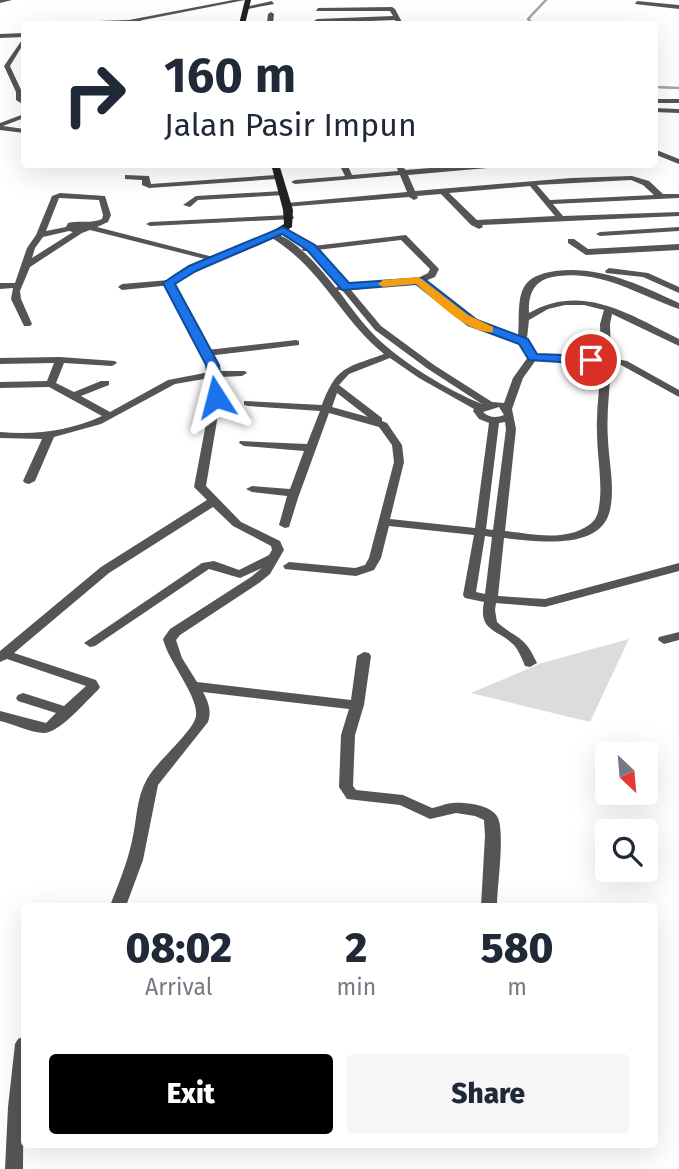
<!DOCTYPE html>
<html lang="en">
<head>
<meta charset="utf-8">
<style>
  :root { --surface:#fff; --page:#f6f6f7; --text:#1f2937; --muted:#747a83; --accent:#000 }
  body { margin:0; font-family:"Fira Sans",sans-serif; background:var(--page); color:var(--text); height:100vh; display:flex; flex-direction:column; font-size:26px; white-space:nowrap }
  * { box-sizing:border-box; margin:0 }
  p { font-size:23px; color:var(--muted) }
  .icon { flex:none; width:38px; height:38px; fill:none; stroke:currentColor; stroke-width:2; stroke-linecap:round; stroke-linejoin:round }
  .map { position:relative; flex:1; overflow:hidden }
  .panel { position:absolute; left:21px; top:903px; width:637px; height:245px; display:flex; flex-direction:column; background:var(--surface); border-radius:7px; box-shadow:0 7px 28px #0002 }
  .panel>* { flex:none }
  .hud { position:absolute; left:21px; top:21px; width:637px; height:147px; border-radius:7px; box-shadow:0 7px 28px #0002; background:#fff; color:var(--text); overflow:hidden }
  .needle { width:46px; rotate:154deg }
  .tools { position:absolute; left:595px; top:742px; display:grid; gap:14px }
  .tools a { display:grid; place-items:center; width:63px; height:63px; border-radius:7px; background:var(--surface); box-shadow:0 7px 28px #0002; font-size:35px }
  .pin { position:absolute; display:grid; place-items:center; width:60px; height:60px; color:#fff; margin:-30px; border:4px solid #fff; border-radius:50%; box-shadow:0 2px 7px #0007 }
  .me { position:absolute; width:77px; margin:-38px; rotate:351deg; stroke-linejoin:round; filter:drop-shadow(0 0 5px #0008) }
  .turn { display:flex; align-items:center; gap:24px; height:147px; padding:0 28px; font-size:32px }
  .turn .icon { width:91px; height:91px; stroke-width:2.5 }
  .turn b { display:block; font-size:49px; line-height:60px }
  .eta { display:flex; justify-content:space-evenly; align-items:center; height:119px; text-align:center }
  .eta b { font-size:42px; font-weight:800; line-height:49px }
  .primary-button { display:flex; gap:14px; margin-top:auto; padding:14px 28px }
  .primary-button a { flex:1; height:80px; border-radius:7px; background:var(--accent); color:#fff; font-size:28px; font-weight:800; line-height:80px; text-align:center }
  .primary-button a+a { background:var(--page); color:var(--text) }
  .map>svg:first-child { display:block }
  .green { fill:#dcdcdc }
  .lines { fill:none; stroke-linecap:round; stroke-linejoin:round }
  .stream { stroke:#a3a3a3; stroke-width:2.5 }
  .street { fill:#555; fill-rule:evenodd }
  .secondary { fill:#222; fill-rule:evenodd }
  .route { fill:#1a73e8; stroke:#114b97; stroke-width:2 }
  .slow { fill:#f59e0b }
</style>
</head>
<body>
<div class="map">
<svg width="679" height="1169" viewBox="0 0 679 1169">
  <rect width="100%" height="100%" fill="#fff"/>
  <!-- green -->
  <path class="green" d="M629,639L590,722L471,693L542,663Z"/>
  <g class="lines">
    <!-- stream -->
    <path class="stream" d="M533,24L528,19L546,0
      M654,87L679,88"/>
    <!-- street -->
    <path class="street" d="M0,0H12L0,3Z
      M233,0H245L143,20L133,23L134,24H66L69,22L129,20Z
      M272,1L274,4L248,9L245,7Z
      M637,1L679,5V9L635,4Z
      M392,7L395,9L403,24H397L395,20L317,23L314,21L317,19L393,16L390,11H316L318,8Z
      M271,12L274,14L273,24H241L244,22H267L268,14Z
      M24,33V37L0,38V34Z
      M24,37V43L10,66L22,92L24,105L16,100V92L4,66Z
      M654,99H679V103H654Z
      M654,108L679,109V113L654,112Z
      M24,114V118L3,126L24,129V133L0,130V123Z
      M654,149L679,159V164L654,154Z
      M339,164H347L352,175L398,171L397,168L401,166L406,170L478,164L503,165L499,167L408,175L415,191L571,178L632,176L649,181L663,194H679V198L553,204L563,216L679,212V216L482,225L483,227L479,229L471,225L441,194L417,196L418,198L414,200L409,197L284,207L283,205L287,203L407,192L400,175L295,184L291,182L295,180L345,176ZM631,180L643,185L654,195L550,200L537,185ZM530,186L555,216L477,220L449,193Z
      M125,175L149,176L151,184L276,175L280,177L276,179L149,188L142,185V180L125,179Z
      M282,191L286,193L285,195L198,200L190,207L183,205L196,196Z
      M60,193L105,196L111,215L108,222L97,227L221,259L217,262L90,230L82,233L30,267L20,291L21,299L32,324L30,326H24L11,299L13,288L0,289V283H15L27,248L36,235L52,196ZM59,198L99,200L103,215L102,219C90,224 81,220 68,223L66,227L46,231ZM69,231L73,232L32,258L35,248L43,237Z
      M290,215L294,217L293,219L150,226L146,224L150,222Z
      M679,227V231L600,236L596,234L600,232Z
      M280,228H286L313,246L406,235L439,269L435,277L425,281L467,316L484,325L518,336C520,320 516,297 526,284C533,275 545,273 555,271C599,265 641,285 679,303V309C638,295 604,271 559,276C536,278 528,291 529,313C582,282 631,315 679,339V346L612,314L610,324L611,358L627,361L679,390V397L621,365L611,364C610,389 606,414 608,440C609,462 615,487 610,510C601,552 534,541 504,538L498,596L545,599L679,563V571L545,607L496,603L495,610L497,622C517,640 524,634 537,663L530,667L525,666C522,659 519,651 514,645C498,629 478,632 484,602L465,598L463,595L474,535L389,526L381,558L374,570L356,576L285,569L283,566L289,562L355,568L365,565L369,558L394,462L392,445L379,427L329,413L298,498L289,527L285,528L279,525L287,496L252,492L246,489L252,486L290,489L304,451L244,446L239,443L240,441L307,444L320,411L248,406L244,405V401L322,405C337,365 347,368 384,354C341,319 322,269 272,238V234C293,234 323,272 336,288L338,286L309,251H303L302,249L304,247L280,232ZM401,240L430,269L428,273L418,278L346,285L317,250ZM417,283L461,320L478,329L520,343L528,357L513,378L504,403L492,402L434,365L381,326L351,290ZM338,290H342L375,330L428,369L482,404C447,390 403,363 376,337C362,323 350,306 338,290ZM565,305H584L604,310L600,324L601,357L536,354L527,338L529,320L548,309ZM390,358L419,378L474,409L473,411L479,419L489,423L475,528L390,519L404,462L402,445L387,423L382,421V418L339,385L349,374ZM536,360L601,363C600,386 596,409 597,432C597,457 603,483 599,507C598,515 595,521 589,525C565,542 531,534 505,531L516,429L512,409L523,378ZM337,393L368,417L332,407ZM499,407L504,415C497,418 489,418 483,412ZM505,422L506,429L493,530L486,529L499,423ZM485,536L492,537L485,594L476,592Z
      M568,239H574L588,249L679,244V250L586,255L568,243Z
      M609,268L648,273L679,287V293L643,277L606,273L605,271Z
      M169,280L172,281V285L122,290L118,287L122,284Z
      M296,340L299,341V345L207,356L202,353L207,350Z
      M60,357L115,361L117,363L112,366L64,363L56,383L74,392L101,381H109V385L81,396L110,412L168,380L215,371H245L247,373L242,376L220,377L221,397L206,486L241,522L280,541L284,550L270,574L259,583L180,635L176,640L182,658L197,682L351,700L357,656L364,652L369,653L371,656L364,705L355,735L353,786L356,790L403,795L432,808C439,807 446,803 453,803C466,802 492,805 498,818C505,835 497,886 497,906H481L485,836L484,820L475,816L456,813L430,819L400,805L347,799L339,787L341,735L349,709L203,692C208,701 212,711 208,722L158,785L143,860L126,906H110C118,885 127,864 132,841C137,820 136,798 147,779C156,762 194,731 196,716C199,697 168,661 163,639L170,629L251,577L262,568L240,578L209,569L95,646L90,647L84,643L202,563L214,561L239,570L269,555L272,550L271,546L233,526L213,507L109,573L14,653L96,680L100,687L98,690C86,701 59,734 43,733C29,732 13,724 0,721V711L46,723L56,713L18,701L16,698L18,695L23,693L64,706L86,686L7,659L0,662V651L101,567L207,500L194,487L211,397L210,378L175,384L101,424L54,437L35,481L29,484L25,483L23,481L42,439L0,438V432C36,435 69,431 102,416L49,387L0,388V382L47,381L54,363L0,364V358Z
      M679,632V640L664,644L658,640L659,637Z
      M24,1036L23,1169H5L8,1107L15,1044L18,1039Z"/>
    <!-- secondary -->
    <path class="secondary" d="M245,0H251L245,24H239Z
      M271,164H279L293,210L292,227C256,252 211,259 175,284L203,334L221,374L219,376H211L193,334L164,283C193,255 248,248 284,224L283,210Z"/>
  </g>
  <!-- route -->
  <path class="route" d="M283,227L315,245L349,283L423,278L477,320L528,339L537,354L591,356L598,360L591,364L529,360L519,344L468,325L416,284L342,290L307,250L282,234L196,271L175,284L219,365L223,397L221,399H212L206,365L163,283L189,266Z"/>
  <!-- slow -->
  <path class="slow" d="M419,277L468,315L493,327V332C469,335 434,299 416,284L383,287L378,284L383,280Z"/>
</svg>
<div class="tools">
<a><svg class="needle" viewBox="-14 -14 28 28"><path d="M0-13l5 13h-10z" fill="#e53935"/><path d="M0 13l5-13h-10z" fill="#747a83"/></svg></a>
<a><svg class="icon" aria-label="search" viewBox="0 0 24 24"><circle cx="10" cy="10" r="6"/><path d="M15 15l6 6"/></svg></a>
</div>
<div class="pin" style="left:591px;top:360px;background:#d93025"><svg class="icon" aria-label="arrive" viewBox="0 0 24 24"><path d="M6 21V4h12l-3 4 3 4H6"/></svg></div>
<svg class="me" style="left:216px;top:397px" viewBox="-20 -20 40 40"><path d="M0-17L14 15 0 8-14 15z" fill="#1a73e8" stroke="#fff" stroke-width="4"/></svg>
<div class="hud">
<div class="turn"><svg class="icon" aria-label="right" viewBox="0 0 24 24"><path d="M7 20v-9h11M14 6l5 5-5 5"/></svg><div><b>160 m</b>Jalan Pasir Impun</div></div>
</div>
<section class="panel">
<div class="eta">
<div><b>08:02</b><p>Arrival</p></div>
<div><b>2</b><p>min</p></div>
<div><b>580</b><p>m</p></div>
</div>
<div class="primary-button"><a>Exit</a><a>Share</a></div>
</section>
</div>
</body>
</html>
